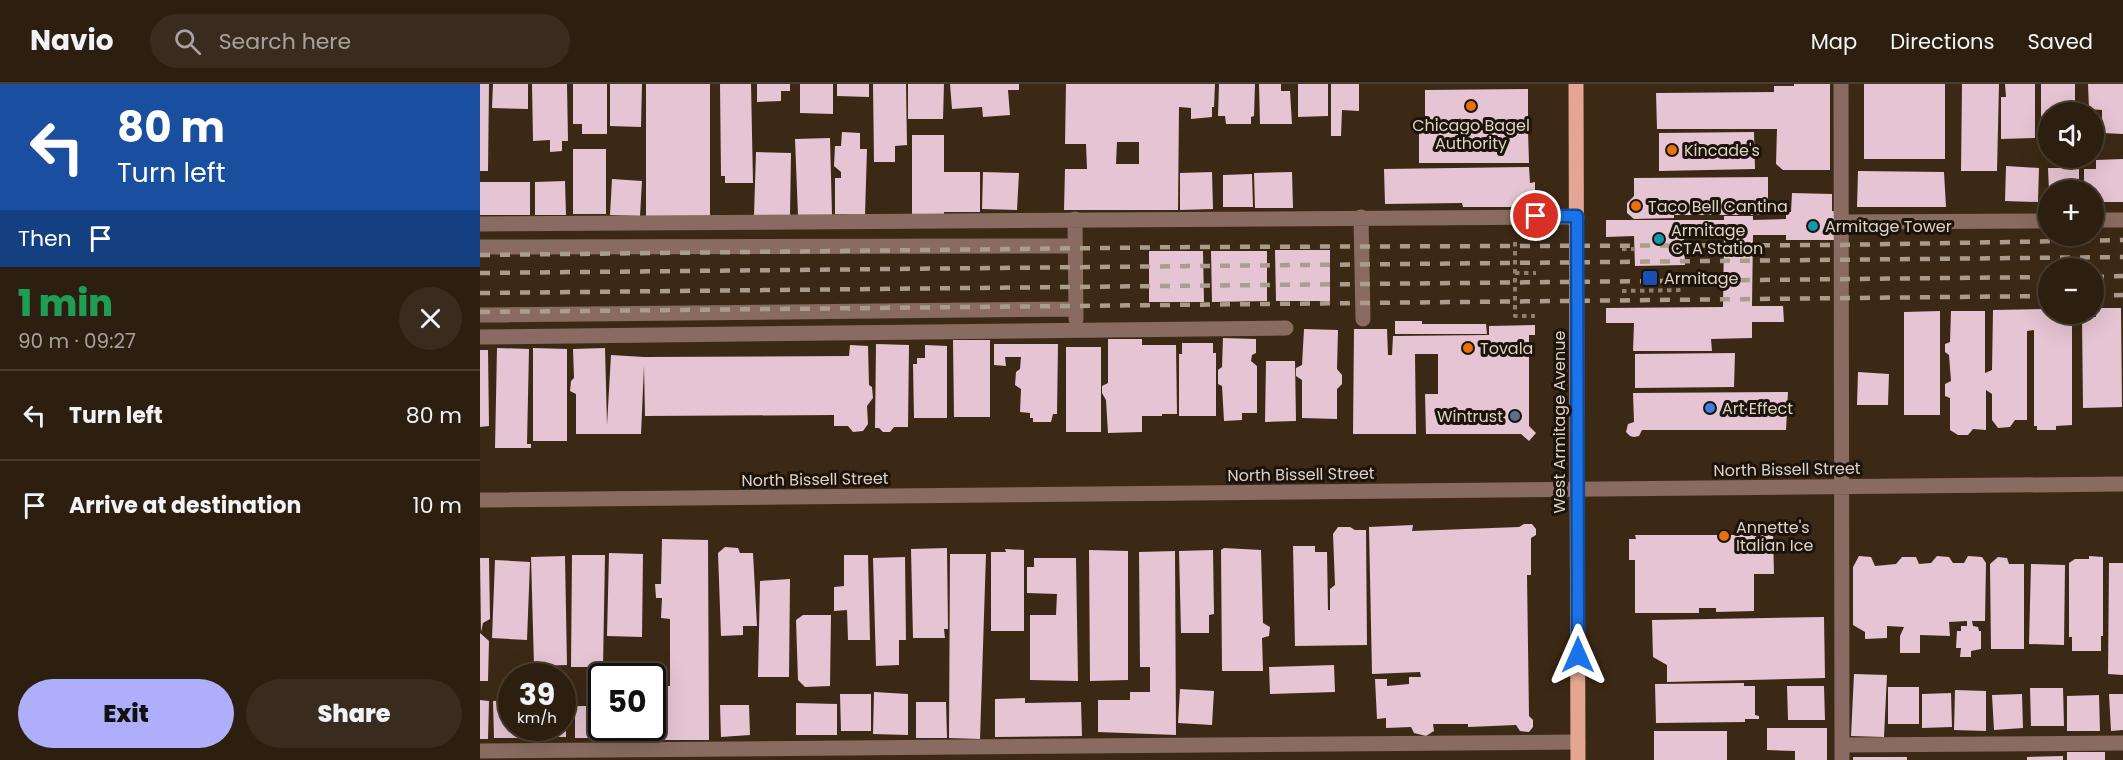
<!DOCTYPE html>
<html lang="en">
<head>
<meta charset="utf-8">
<style>
  :root { --surface:#2d1f10; --page:#392c1e; --text:#f1f3f6; --muted:#a7a29f; --line:#483d30; --accent:#afaefa }
  body { margin:0; font-family:Poppins,sans-serif; background:var(--page); color:var(--text); height:100vh; display:flex; flex-direction:column; font-size:22px; white-space:nowrap }
  * { box-sizing:border-box; margin:0 }
  p { font-size:20px; color:var(--muted) }
  .icon { flex:none; width:33px; height:33px; fill:none; stroke:currentColor; stroke-width:2; stroke-linecap:round; stroke-linejoin:round }
  .map { position:relative; flex:1; overflow:hidden }
  .details { display:flex; flex-direction:column; background:var(--surface); width:480px }
  .details>* { flex:none }
  .guide { background:#1a4fa0; color:#fff; overflow:hidden }
  .tools { position:absolute; left:1558px; top:18px; display:grid; gap:12px }
  .tools a { display:grid; place-items:center; width:66px; height:66px; border-radius:50%; background:var(--surface); box-shadow:0 6px 24px #0002,0 0 0 2px var(--line); font-size:30px }
  .speed { position:absolute; left:18px; top:579px; display:flex; gap:12px; font-size:30px; font-weight:700; text-align:center }
  .speed>* { display:grid; place-content:center; width:78px; height:78px; border-radius:50%; background:var(--surface); box-shadow:0 6px 24px #0002,0 0 0 2px var(--line); line-height:1 }
  .speed small { font-size:15px; font-weight:400 }
  .speed .limit { border:3px solid #111; border-radius:9px; background:#fff; color:#111 }
  .pin { position:absolute; display:grid; place-items:center; width:51px; height:51px; color:#fff; margin:-26px; border:3px solid #fff; border-radius:50%; box-shadow:0 2px 6px #0007 }
  .me { position:absolute; width:66px; margin:-33px; rotate:0deg; stroke-linejoin:round; filter:drop-shadow(0 0 4px #0008) }
  .turn { display:flex; align-items:center; gap:21px; height:126px; padding:0 18px; font-size:27px }
  .turn .icon { width:78px; height:78px; stroke-width:2.5 }
  .turn b { display:block; font-size:42px; line-height:51px }
  .then { display:flex; align-items:center; height:57px; padding:0 18px; background:#0003; gap:12px; font-size:22px }
  .round { display:grid; place-items:center; flex:none; width:63px; height:63px; border-radius:32px; background:var(--page) }
  .headline { display:flex; align-items:center; justify-content:space-between; height:102px; padding:0 18px }
  h1 { font-size:36px; font-weight:800; line-height:45px; color:#1e9e55 }
  .button { display:flex; gap:12px; margin-top:auto; padding:12px 18px }
  .button a { flex:1; height:69px; border-radius:36px; background:var(--accent); color:#111; font-size:24px; font-weight:800; line-height:69px; text-align:center }
  .button a+a { background:var(--page); color:var(--text) }
  ul { padding:0; list-style:none }
  li { display:flex; align-items:center; gap:18px; height:90px; padding:0 18px; border-top:2px solid var(--line) }
  li div { flex:1 }
  li b { display:block; font-size:22px }
  li em { font-style:normal }
  header { display:flex; align-items:center; gap:36px; box-sizing:border-box; height:84px; padding:0 30px; background:var(--surface); border-bottom:2px solid var(--line) }
  header strong { font-size:28px }
  nav { display:flex; gap:33px; margin-inline-start:auto; font-size:21px }
  .search { width:420px; height:54px; background:var(--page); display:flex; align-items:center; gap:15px; box-sizing:border-box; padding:0 21px; border-radius:33px; color:var(--muted); font-size:22px }
  main { display:flex; flex:1; min-height:0 }
  .map>svg:first-child { display:block }
  .building { fill:#e5c4d3; fill-rule:evenodd }
  .lines { fill:none; stroke-linecap:round; stroke-linejoin:round }
  .path { stroke:#8f8070; stroke-width:4; stroke-dasharray:4.5 4.5; stroke-linecap:butt }
  .minor { stroke:#896b61; stroke-width:15 }
  .major { stroke:#e4a693; stroke-width:15 }
  .rail { stroke:#ab9d8e; stroke-width:4.5; stroke-dasharray:10 10; stroke-linecap:butt }
  .route-casing { stroke:#114b97; stroke-width:15 }
  .route { stroke:#1a73e8; stroke-width:10 }
  .food-dot { fill:#e8710a; stroke:#1c140b; stroke-width:2 }
  .culture-dot { fill:#0f9aa8; stroke:#1c140b; stroke-width:2 }
  .transit-dot { fill:#1a4fb4; stroke:#1c140b; stroke-width:2 }
  .shop-dot { fill:#3f7fe0; stroke:#1c140b; stroke-width:2 }
  .service-dot { fill:#5c6f8a; stroke:#1c140b; stroke-width:2 }
  .labels { text-anchor:middle; stroke-width:6; stroke-linejoin:round; paint-order:stroke }
  .poi-label { font-size:16px; fill:#ded2c6; stroke:#1c140b; text-anchor:start }
  .street-label { font-size:16px; fill:#ded2c6; stroke:#1c140b }
</style>
</head>
<body>
<header>
<strong>Navio</strong>
<div class="search"><svg class="icon" aria-label="search" viewBox="0 0 24 24"><circle cx="10" cy="10" r="6"/><path d="M15 15l6 6"/></svg>Search here</div>
<nav><a>Map</a><a>Directions</a><a>Saved</a></nav>
</header>
<main>
<section class="details">
<div class="guide">
<div class="turn"><svg class="icon" aria-label="left" viewBox="0 0 24 24"><path d="M17 20v-9H6M10 6l-5 5 5 5"/></svg><div><b>80 m</b>Turn left</div></div>
<div class="then">Then<svg class="icon" aria-label="arrive" viewBox="0 0 24 24"><path d="M6 21V4h12l-3 4 3 4H6"/></svg></div>
</div>
<div class="headline"><div><h1>1 min</h1><p>90 m · 09:27</p></div><a class="round"><svg class="icon" aria-label="close" viewBox="0 0 24 24"><path d="M6 6l12 12M18 6L6 18"/></svg></a></div>
<ul>
<li><svg class="icon" aria-label="left" viewBox="0 0 24 24"><path d="M17 20v-9H6M10 6l-5 5 5 5"/></svg><div><b>Turn left</b></div><em>80 m</em></li>
<li><svg class="icon" aria-label="arrive" viewBox="0 0 24 24"><path d="M6 21V4h12l-3 4 3 4H6"/></svg><div><b>Arrive at destination</b></div><em>10 m</em></li>
</ul>
<div class="button"><a>Exit</a><a>Share</a></div>
</section>
<div class="map">
<svg width="1643" height="676" viewBox="0 0 1643 676">
  <rect width="100%" height="100%" fill="#3c2915"/>
  <!-- building -->
  <path class="building" d="M0,0H9L8,87H0Z
    M13,0H48V25L12,24Z
    M52,0H87L88,57H82V67L70,68V56L53,57Z
    M93,0H127V50H102V40H93Z
    M130,0H162L161,43L130,42Z
    M166,0H230V133H166Z
    M240,0H271L273,99H245V92H241Z
    M277,0H310V7H301V17L277,18Z
    M320,0H353V30L320,29Z
    M357,0H389V13L357,12Z
    M393,0H426L427,61L415,62V78H394Z
    M428,0H464L463,35H428Z
    M470,0H539V6H528L530,31L503,33L502,23L472,25Z
    M586,0H735L734,23H732V33L711,35V24L699,23L698,126H584L585,85H607L606,60H585ZM637,58H659V80H636Z
    M739,0H775L774,32L771,33V40H746L745,32H738Z
    M779,0H801V7H810L812,40H780Z
    M818,0H848V32L818,33Z
    M851,0H879V27L862,26L861,52H851Z
    M1314,0H1350V86H1303L1296,80L1297,45H1177L1176,9L1294,8V2H1314Z
    M1384,0H1465V75H1384Z
    M1482,0H1519L1517,87H1481Z
    M1525,0H1555V54L1521,55V13H1526Z
    M1561,0H1595V28H1569V60H1561Z
    M1608,0H1643V50L1622,49V26L1609,25Z
    M1048,5V39L984,40L980,34L977,40H945V6Z
    M939,46H1048L1049,79H939Z
    M362,48L380,49V65H387L385,131L355,130V94H361V88L354,82L355,62H361Z
    M1274,48L1275,85L1179,87V49Z
    M432,51H464V88H500V128H464V131H432Z
    M350,54L352,131L318,132L315,55Z
    M93,65H126V130H93Z
    M276,68L311,69L310,131H274Z
    M1643,75V118H1614V106H1604V85H1616V76Z
    M1526,82L1559,84L1558,118L1525,117Z
    M1049,83L1050,99L1055,98V120H1048V123H983L982,119L905,120L904,85Z
    M1568,84H1599V106H1569Z
    M1378,87L1464,88L1466,123H1377Z
    M503,88L539,89L537,126L502,125Z
    M732,88L733,125L700,126V89Z
    M812,88L813,124H775L774,89Z
    M772,90L773,123H743V91Z
    M1288,93V131H1194V134L1154,135L1147,129V119L1154,112V94Z
    M132,95L162,97L160,132L130,131Z
    M85,97L86,131H55V98Z
    M0,98H50V131H0Z
    M1312,109L1352,110V127L1361,128L1360,156H1306V151H1273L1272,222H1303L1304,238H1272V254L1231,255L1232,267H1153L1154,239H1126V224L1243,223L1244,151L1204,152L1205,181L1155,182L1154,152L1126,153V136H1244V132H1273V136L1306,135V128H1311Z
    M795,166H850V217H796Z
    M669,167H723L724,218H669Z
    M731,167H787V217L732,218Z
    M1616,224H1641L1642,323L1603,324L1602,233H1616Z
    M1569,225V230H1592V341L1576,342V346H1557V342H1554V246L1547,247V336H1535L1530,343L1518,344L1512,336V310L1506,306V346L1493,345L1488,351H1478L1470,346V314L1465,312V300L1471,297L1469,271L1465,268V260L1470,258L1471,227H1505V289L1512,286L1513,226Z
    M1460,227V331H1424V228Z
    M915,237H942V240H1006L1007,250H915Z
    M1055,241V251H1049V342L1056,349L1049,357L1041,350H946L945,310H958V270H935L936,350H873L874,245H907L908,271H912L913,252L1009,251V242Z
    M824,245L858,246L857,285L862,291V300L857,305V335L822,334V296L816,292V284L822,281Z
    M743,254L776,255V269L772,271L771,277L777,282V329H762V336L744,337L742,302L738,300V286L742,283Z
    M628,255H662V261H696L697,330H682V332H662V348L628,349L626,316L622,309V302L628,299Z
    M473,256H510V333H474Z
    M702,259H733V269H736V332H699V270H702Z
    M396,260L429,261L428,343H414L410,348H403L399,344H395Z
    M514,260H578L577,330H573L571,338H553V334H550V329L540,328L541,305L535,301L536,288L540,285L541,273H525L526,282L514,281Z
    M370,261L388,262L389,301L392,303L393,314L387,322L388,340L383,347L373,348L368,342H354V331L165,332L164,282L161,350H96V310L90,307L91,297L94,294L93,265L125,264L127,341L131,271L164,273L369,272Z
    M445,261L467,262V334H434L433,280H437V274H445Z
    M586,263H621V348H586Z
    M17,264L49,265L47,360H51V364H15Z
    M53,264L87,265V357H53Z
    M0,266H8L9,342L0,343Z
    M1255,269L1254,303L1155,304V270Z
    M786,277H815L816,337L785,338Z
    M1378,288L1409,290L1408,321H1377Z
    M1308,308L1306,346H1162L1159,352L1154,353L1150,352L1146,348L1148,340L1154,338L1153,309Z
    M1044,440H1052L1056,445V451L1051,454V491H1047L1049,632L1053,636V643L1049,648L1040,647L1036,641L988,643V640H953L954,647L946,652L934,649L931,643L906,644V634L897,635L895,595H907V602L929,600V593H941L940,588L892,590L889,443L933,441L932,447L1039,443Z
    M858,443H870L875,446H886L887,561L815,562L813,462H835V468H847L848,526H850V505L855,501L853,450Z
    M1155,451H1293L1294,490H1274V527L1236,528V524H1219V529H1155V476H1149V455H1156Z
    M182,455L228,456L229,656H181V615H184V602H190V535L181,534L182,514H176L175,500H181Z
    M245,463L258,464L260,469H273L277,542H263V551L241,552L238,469Z
    M467,464L468,545H464L465,554H433L431,465Z
    M744,464L781,466L783,539L790,543L789,552L782,554L783,587H742L741,466Z
    M525,465L544,466V547H511V468H526Z
    M609,466L648,467V596L610,597Z
    M733,466L734,530L729,531V549H701L699,467Z
    M695,467L696,651L618,648V616H650V608H670V583H660L659,468Z
    M129,469L163,470L162,553L127,552Z
    M470,470H506L500,655L469,654Z
    M92,471H125L123,583H91Z
    M364,471H388L390,556H368L367,526L354,527V503L364,502Z
    M85,472L87,581L54,582L51,473Z
    M1379,472L1391,473L1395,482L1416,480L1422,473H1436L1439,480L1451,479L1457,472L1469,473L1473,479H1484L1488,472L1502,473L1506,479L1505,537H1492L1493,542L1498,543L1499,547H1501V565L1491,567V573H1480L1481,564H1476L1477,547H1481V542H1487V537L1469,538L1470,552L1440,551V569H1420V552L1424,543L1407,542V554L1385,555V548L1373,541V483Z
    M1609,472L1623,473V552H1621V567H1592V553H1589V479L1595,475H1609Z
    M425,473L426,556H419V581L396,582L393,474Z
    M1518,473L1527,474L1529,480H1544V565H1511L1510,480Z
    M0,474H9L10,535L3,539L1,548Z
    M554,474H596L598,597L550,596V531H576L577,510L547,509V483H554Z
    M15,476L50,478L47,556L12,554Z
    M1629,479H1643V591L1628,590Z
    M1551,480L1585,481L1584,561L1549,560Z
    M310,495L309,593H278L280,497Z
    M323,531H351L350,602L325,603L318,596L316,536Z
    M1344,533L1345,594L1187,598V581L1173,573L1172,536Z
    M0,549L9,557L8,597H0Z
    M854,581L855,608L790,610L789,583Z
    M1374,590L1407,591L1404,653L1371,652Z
    M1264,599V602H1275V631L1279,632V635H1265V638L1176,639L1175,600Z
    M1307,602H1344L1345,636H1308Z
    M1408,603H1439V640H1408Z
    M1550,604H1583L1584,642H1551Z
    M700,605L734,607L732,641L698,639Z
    M1475,606L1506,607V647L1474,646Z
    M394,608L428,610V651L393,650Z
    M1471,609L1472,643L1442,644V610Z
    M360,610H391V647H361Z
    M1542,610L1543,644L1514,646L1512,611Z
    M1629,610H1643V646L1631,647Z
    M1619,611L1620,647H1587V612Z
    M545,614V619L601,618L602,652L515,653V615Z
    M0,616L9,617L8,655H0Z
    M32,616V644H45V654H14L13,617Z
    M436,618H466L467,654H436Z
    M82,619H86V653H56V644H82Z
    M316,619L357,620V651H316Z
    M240,621H269L270,651L241,653Z
    M95,622H122L123,654H95Z
    M128,644H166V653H127Z
    M1287,644H1347V676H1315V667L1287,666Z
    M1174,647H1247V676H1174Z
    M1587,668H1625V676H1587Z
    M1583,672V676H1547V673Z
    M1373,673H1427V676H1373Z"/>
  <g class="lines">
    <!-- path -->
    <path class="path" d="M1035,158V232H1055
      M1142,165H1154
      M1035,189H1056
      M1142,207L1205,206"/>
    <!-- minor -->
    <path class="minor" d="M1361,0L1362,676
      M881,133L883,235
      M595,135L596,235
      M1614,136H1643
      M1361,138L1569,137
      M0,140L1097,133
      M0,163L595,162
      M0,231L595,225
      M0,253L806,244
      M0,416L1643,400
      M1362,661L1643,659
      M0,667L1098,658"/>
    <!-- major -->
    <path class="major" d="M1096,0L1098,676"/>
    <!-- rail -->
    <path class="rail" d="M0,171L712,163L1358,161L1643,156
      M0,189L1643,173
      M1614,193L1643,192
      M0,209L1569,193
      M1614,212L1643,211
      M0,228L1569,212"/>
  </g>
  <g class="lines">
    <defs>
      <path id="route" d="M1056,132H1097L1098,571"/>
    </defs>
    <!-- route casing -->
    <use href="#route" class="route-casing"/>
    <!-- route -->
    <use href="#route" class="route"/>
  </g>
  <!-- markers -->
  <g class="food-dot">
    <circle cx="991" cy="22" r="6"/>
    <circle cx="1192" cy="66" r="6"/>
    <circle cx="1156" cy="122" r="6"/>
    <circle cx="988" cy="264" r="6"/>
    <circle cx="1244" cy="452" r="6"/>
  </g>
  <g class="culture-dot">
    <circle cx="1333" cy="142" r="6"/>
    <circle cx="1179" cy="155" r="6"/>
  </g>
  <rect class="transit-dot" x="1162" y="186" width="16" height="16" rx="3"/>
  <circle class="shop-dot" cx="1230" cy="324" r="6"/>
  <circle class="service-dot" cx="1035" cy="332" r="6"/>
  <g class="labels">
    <!-- poi labels -->
    <g class="poi-label">
      <text x="991" y="47" text-anchor="middle">Chicago Bagel<tspan x="991" dy="18">Authority</tspan></text>
      <text x="1204" y="72">Kincade's</text>
      <text x="1168" y="128">Taco Bell Cantina</text>
      <text x="1345" y="148">Armitage Tower</text>
      <text x="1191" y="152">Armitage<tspan x="1191" dy="18">CTA Station</tspan></text>
      <text x="1184" y="200">Armitage</text>
      <text x="1000" y="270">Tovala</text>
      <text x="1242" y="330">Art Effect</text>
      <text x="1023" y="338" text-anchor="end">Wintrust</text>
      <text x="1256" y="449">Annette's<tspan x="1256" dy="18">Italian Ice</tspan></text>
    </g>
    <!-- street labels -->
    <g class="street-label">
      <text transform="translate(1079 338) rotate(-90)" y="6">West Armitage Avenue</text>
      <text transform="translate(1307 385) rotate(-1)" y="6">North Bissell Street</text>
      <text transform="translate(821 390) rotate(-1)" y="6">North Bissell Street</text>
      <text transform="translate(335 395) rotate(-1)" y="6">North Bissell Street</text>
    </g>
  </g>
</svg>
<div class="tools">
<a><svg class="icon" aria-label="sound" viewBox="0 0 24 24"><path d="M4 9h4l5-4v14l-5-4H4zM17 9q2 3 0 6"/></svg></a>
<a>+</a>
<a>−</a>
</div>
<div class="speed"><div>39<small>km/h</small></div><div class="limit">50</div></div>
<div class="pin" style="left:1056px;top:132px;background:#d93025"><svg class="icon" aria-label="arrive" viewBox="0 0 24 24"><path d="M6 21V4h12l-3 4 3 4H6"/></svg></div>
<svg class="me" style="left:1098px;top:571px" viewBox="-20 -20 40 40"><path d="M0-17L14 15 0 8-14 15z" fill="#1a73e8" stroke="#fff" stroke-width="4"/></svg>
</div>
</main>
</body>
</html>
